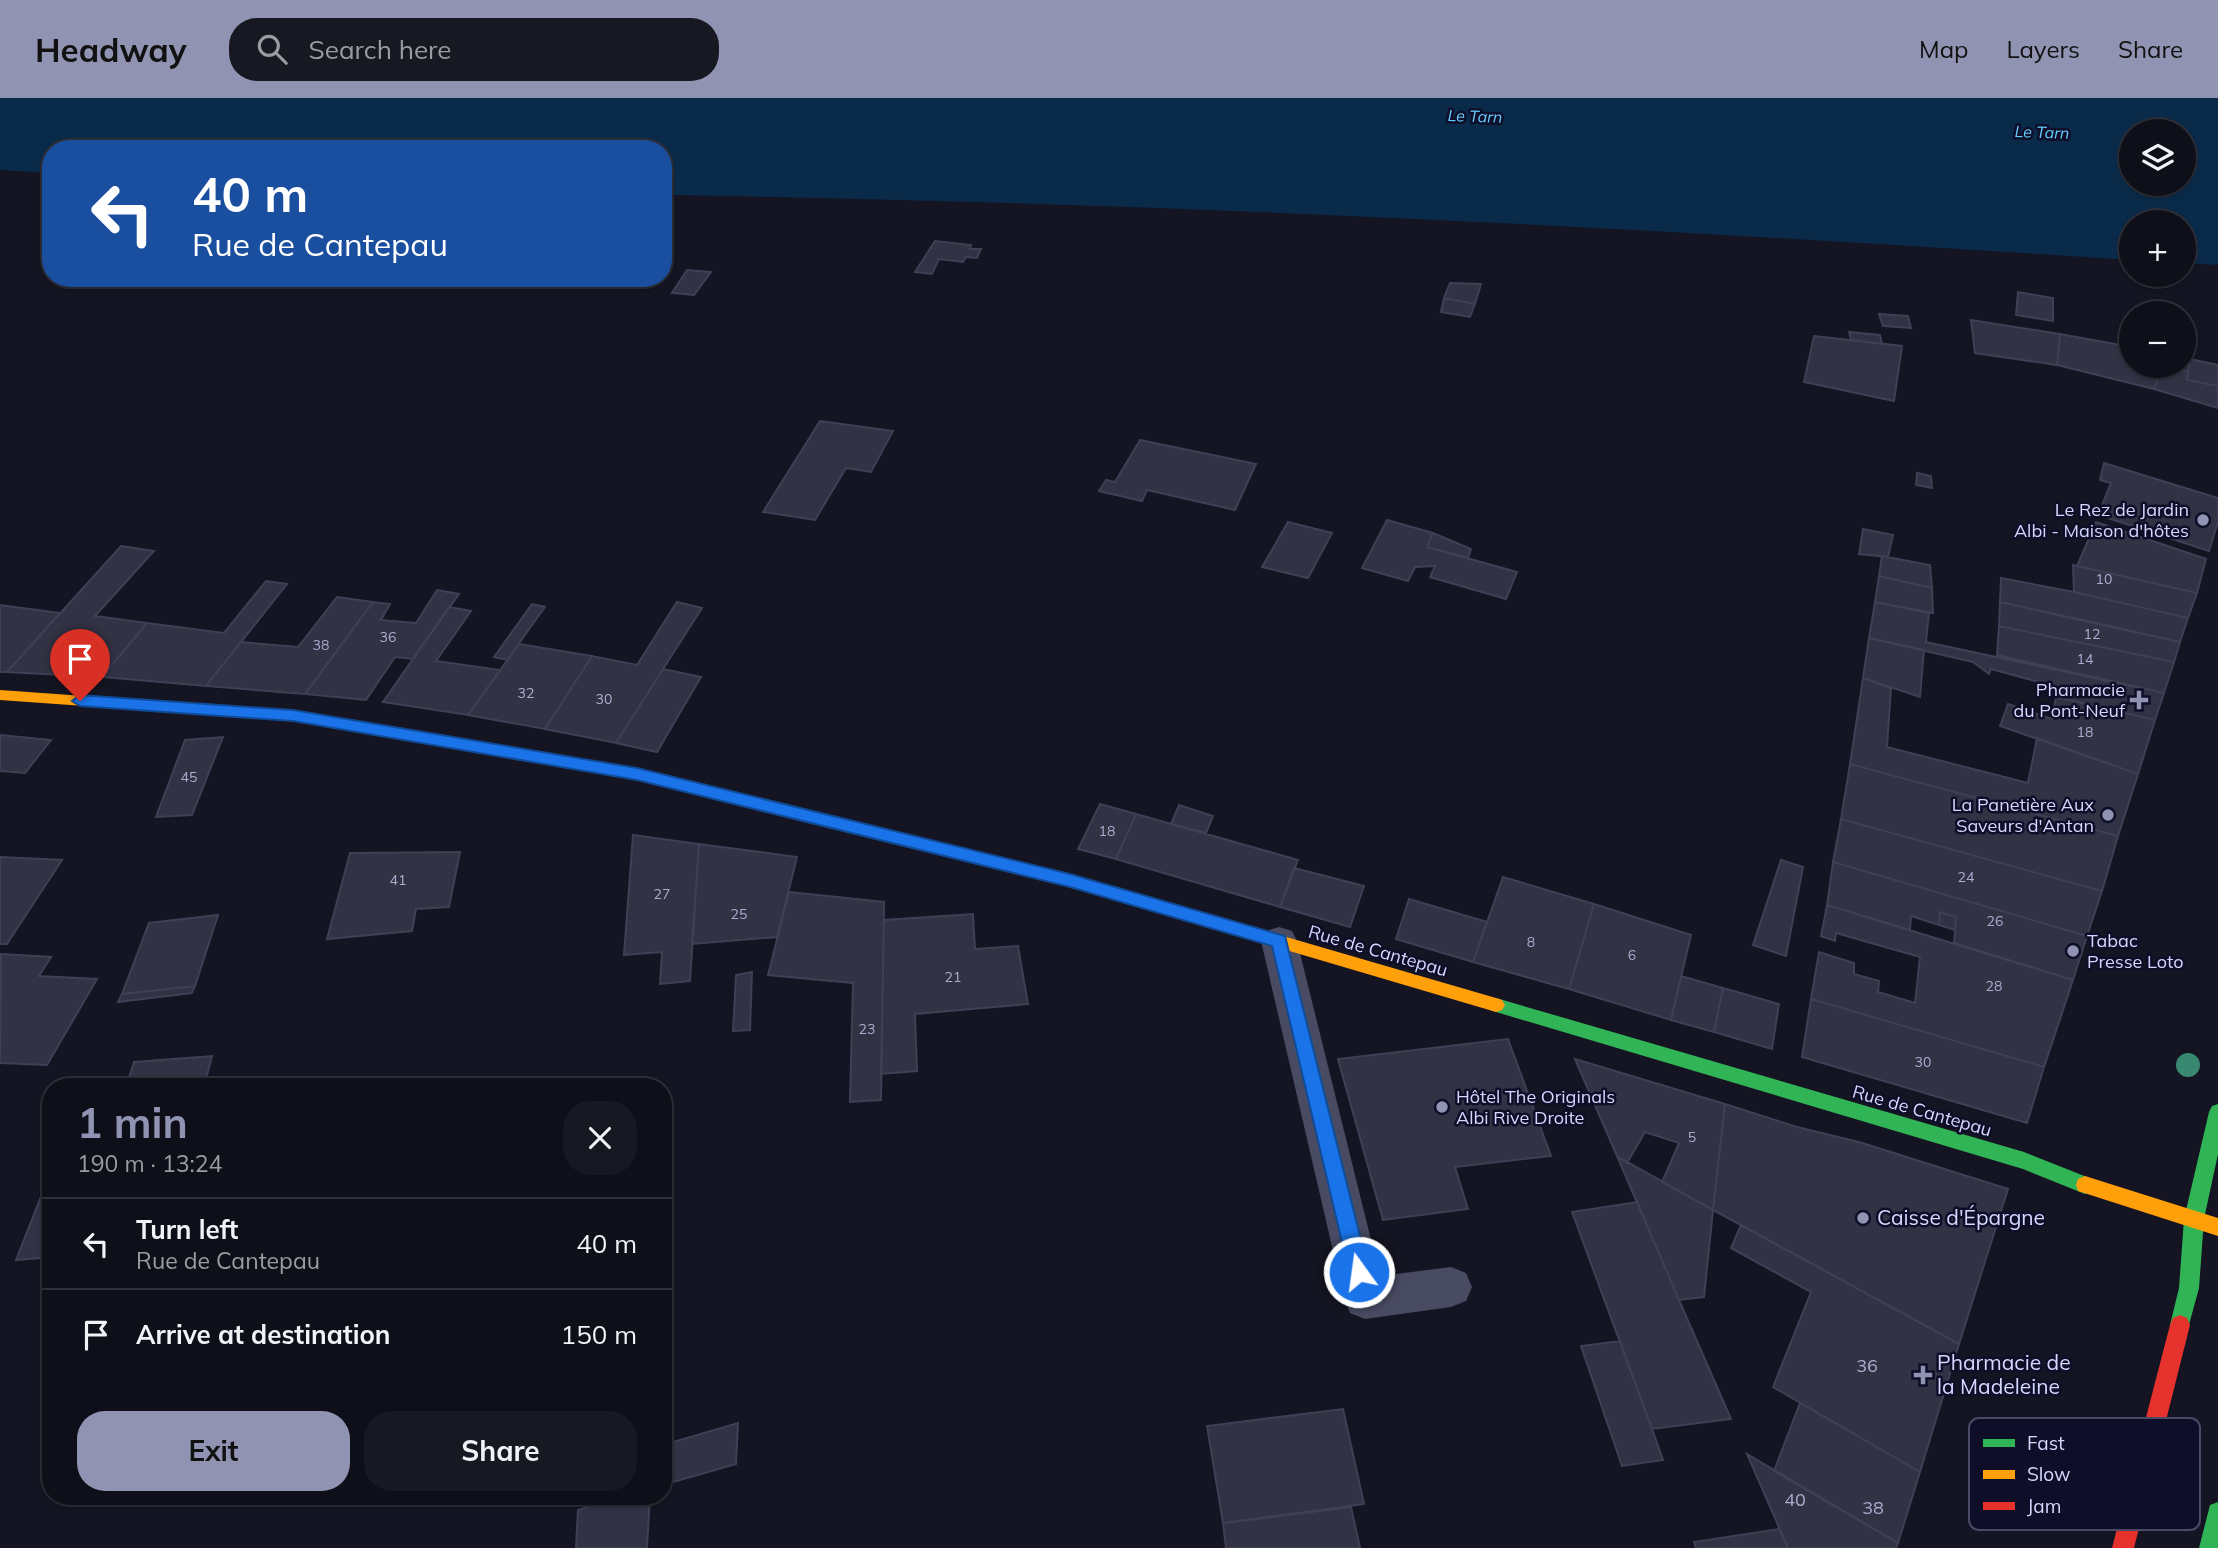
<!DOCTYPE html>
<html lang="en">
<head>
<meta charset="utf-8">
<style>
  :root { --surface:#0f0f1a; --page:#181823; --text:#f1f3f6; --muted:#9b9ca2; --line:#2f2f39; --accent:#9193b2 }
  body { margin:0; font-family:Mulish,sans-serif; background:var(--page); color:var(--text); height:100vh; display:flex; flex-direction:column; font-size:26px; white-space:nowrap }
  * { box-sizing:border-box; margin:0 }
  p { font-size:23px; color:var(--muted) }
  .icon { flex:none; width:38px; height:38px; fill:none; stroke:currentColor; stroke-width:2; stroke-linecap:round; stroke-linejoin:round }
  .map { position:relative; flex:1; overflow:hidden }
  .sheet { position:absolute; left:42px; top:980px; width:630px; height:427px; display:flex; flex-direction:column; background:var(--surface); border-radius:28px; box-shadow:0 2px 5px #0004,0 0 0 2px var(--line) }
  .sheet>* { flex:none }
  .banner { position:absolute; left:42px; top:42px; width:630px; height:147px; border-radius:28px; box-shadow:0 2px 5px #0004,0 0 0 2px var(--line); background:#1a4fa0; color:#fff; overflow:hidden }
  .tools { position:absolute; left:2119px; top:21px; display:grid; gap:14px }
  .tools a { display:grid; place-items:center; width:77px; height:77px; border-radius:50%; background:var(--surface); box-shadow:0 2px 5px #0004,0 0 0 2px var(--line); font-size:35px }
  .pin { position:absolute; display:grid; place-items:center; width:60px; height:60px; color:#fff; margin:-72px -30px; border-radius:50% 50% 50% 0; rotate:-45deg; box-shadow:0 0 7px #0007 }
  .pin .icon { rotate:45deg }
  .me { position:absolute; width:77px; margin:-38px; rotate:346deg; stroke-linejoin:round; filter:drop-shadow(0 0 5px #0008) }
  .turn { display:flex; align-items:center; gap:24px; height:147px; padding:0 35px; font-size:32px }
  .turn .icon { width:91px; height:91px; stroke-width:2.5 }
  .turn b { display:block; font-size:49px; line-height:60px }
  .round { display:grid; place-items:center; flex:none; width:74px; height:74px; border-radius:28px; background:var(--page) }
  .overview { display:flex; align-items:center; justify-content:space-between; height:119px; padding:0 35px }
  h1 { font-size:42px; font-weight:700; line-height:52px; color:var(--accent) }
  .action { display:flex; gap:14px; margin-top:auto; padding:14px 35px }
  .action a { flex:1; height:80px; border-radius:28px; background:var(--accent); color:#111; font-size:28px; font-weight:700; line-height:80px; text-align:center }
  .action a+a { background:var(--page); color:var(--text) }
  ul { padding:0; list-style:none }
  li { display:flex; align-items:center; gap:21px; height:91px; padding:0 35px; border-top:2px solid var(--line) }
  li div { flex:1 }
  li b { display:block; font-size:26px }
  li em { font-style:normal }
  header { display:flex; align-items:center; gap:42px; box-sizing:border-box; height:98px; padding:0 35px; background:var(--accent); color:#111 }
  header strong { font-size:33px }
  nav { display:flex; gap:38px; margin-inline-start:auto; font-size:24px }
  .search { width:490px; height:63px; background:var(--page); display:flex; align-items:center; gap:18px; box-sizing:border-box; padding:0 24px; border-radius:28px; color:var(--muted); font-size:26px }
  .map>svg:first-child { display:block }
  .water { fill:#0a2a49; fill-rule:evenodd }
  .building { fill:#323245; stroke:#3f3f56; stroke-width:2 }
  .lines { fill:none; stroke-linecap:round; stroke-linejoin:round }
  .lane { fill:#494b63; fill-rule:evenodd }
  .fast { fill:#30b455; fill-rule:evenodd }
  .slow { fill:#ff9f0a; fill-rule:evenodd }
  .jam { fill:#e5322d; fill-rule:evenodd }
  .tree { fill:#398970 }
  .route { fill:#1a73e8; stroke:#114b97; stroke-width:2 }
  .poi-dot { fill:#9193b2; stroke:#0e0e28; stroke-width:2.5 }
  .labels { text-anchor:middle; stroke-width:5; stroke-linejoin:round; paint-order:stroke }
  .number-label { font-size:14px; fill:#acaed0 }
  .far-water-label { font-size:16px; font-style:italic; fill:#63ceff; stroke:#0e0e28 }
  .poi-label { font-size:18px; fill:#d5d7ff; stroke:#0e0e28; text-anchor:end }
  .street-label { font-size:18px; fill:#d5d7ff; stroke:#0e0e28 }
  .near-number-label { font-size:18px; fill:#acaed0 }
  .near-poi-label { font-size:21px; fill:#d5d7ff; stroke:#0e0e28; text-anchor:start }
  .key { fill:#0e0e28; stroke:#4a4a68; stroke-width:2 }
  .key-label { font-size:19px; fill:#d5d7ff }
</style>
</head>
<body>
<header>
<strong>Headway</strong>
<div class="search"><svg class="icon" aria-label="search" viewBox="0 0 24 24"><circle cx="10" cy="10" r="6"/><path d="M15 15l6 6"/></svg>Search here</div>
<nav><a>Map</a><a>Layers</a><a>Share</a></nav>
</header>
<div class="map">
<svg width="2218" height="1450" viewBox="0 0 2218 1450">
  <rect width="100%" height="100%" fill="#141422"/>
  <!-- water -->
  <path class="water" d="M0,0H2218V167L2184,165V124H2132L2131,162C1643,130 1153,104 663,97V51H51V75L0,72ZM2132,33H2184V86H2132Z"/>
  <!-- building -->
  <path class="building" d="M935,143L971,147L970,151H981L977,160L966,159L963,164L939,161L932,176L915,174Z
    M687,172L711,174L694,197L672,195Z
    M1450,185L1481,186L1475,206L1444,200Z
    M2018,194L2053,200V223L2016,217Z
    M1444,200L1475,206L1470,219L1441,214Z
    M1879,216L1908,218L1911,230L1883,228Z
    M1971,222L2060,236L2057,267L1975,255Z
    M1849,234L1880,237L1882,246L1851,242Z
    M2060,236L2132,249V268H2184V260L2190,261L2188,274L2168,269L2167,278L2160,276L2154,291L2057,267Z
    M1814,238L1902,248L1894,303L1804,284Z
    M2190,261L2218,267V288L2187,282Z
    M2168,269L2188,274L2187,282L2218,288V310L2154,291L2160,276L2167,278Z
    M820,323L893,333L871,374L846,370L815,422L763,414Z
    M1140,342L1256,366L1235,412L1147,392L1142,403L1099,393L1106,382L1115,384Z
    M2104,365L2218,400V424L2209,453L2098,417L2111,385L2100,382Z
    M1917,375L1931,378L1932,390L1916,387Z
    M1387,422L1433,435L1427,449L1517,474L1506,501L1430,479L1435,468L1415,469L1408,483L1362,470Z
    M1288,424L1332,435L1308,480L1262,469Z
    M2096,424L2206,461L2197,495L2077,468Z
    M1863,431L1893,437L1888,459L1859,456Z
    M1433,435L1471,451L1468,460L1427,449Z
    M121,448L154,453L95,518L147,525L102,579L7,574Z
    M1882,458L1930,467L1932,490L1879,478Z
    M2073,467L2197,495L2188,520L2074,494Z
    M1879,478L1932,490L1933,515L1875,504Z
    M2001,480L2074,494L2188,520L2180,544L2000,504Z
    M266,483L287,486L206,588L102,579L147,525L224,535Z
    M437,492L459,496L413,561L395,559L366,602L305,596L373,504L390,506L381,522L416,525Z
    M337,499L373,504L305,596L206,588L241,544L298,549Z
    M677,504L702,510L616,645L545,631L592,558L637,567Z
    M1875,504L1929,515L1926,544L2164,595L2155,622L2056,599L2050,587L1991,571L1989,576L1973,564L1869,540Z
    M2000,504L2096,525L2180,544L2174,564L1999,528Z
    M532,506L545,509L507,562L494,559Z
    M0,507L60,515L7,574H0Z
    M449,509L471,513L436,563L500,572L468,617L383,604Z
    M1999,528L2174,564L2164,595L1997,557Z
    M1869,540L1924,552L1920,599L1863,580Z
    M519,546L592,558L545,631L468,617Z
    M663,571L701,579L657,654L616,645Z
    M1863,580L1891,590L1887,649L2028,685L2037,640L2138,676L2118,738L1850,666Z
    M2056,599L2155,622L2138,676L2000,628L2008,606L2052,621Z
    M0,637L51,642L25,675L0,673Z
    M223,639L192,717L156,719L185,642Z
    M1850,666L2118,738L2102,793L1841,721Z
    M1100,706L1136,716L1116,761L1078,751Z
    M1179,707L1213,718L1206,735L1171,726Z
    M1136,716L1298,762L1280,809L1116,761Z
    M1841,721L2102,793L2087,838L1833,764Z
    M633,737L699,746L690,883L660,886L662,854L624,857Z
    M699,746L797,759L777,839L692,846Z
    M460,754L449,809L416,811L412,833L327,841L350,755Z
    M0,759L62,762L7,846H0Z
    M1781,762L1803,769L1786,858L1753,847Z
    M1833,764L2087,838L2073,882L1954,845L1956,819L1940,814L1939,827L1911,818L1910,832L1827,807Z
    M1294,770L1364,788L1350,829L1280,809Z
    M1503,779L1594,806L1569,891L1473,864Z
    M789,794L884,804L881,1002L850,1004L853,885L768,877Z
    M1409,801L1487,824L1473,864L1396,841Z
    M1594,806L1691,837L1671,922L1569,891Z
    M1827,807L2073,882L2044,969L1811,901L1819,854L1854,865V876L1879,883L1878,894L1915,905L1920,859L1836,835L1835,843L1821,838Z
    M1940,814L1956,819L1955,832L1939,827Z
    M973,816L975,851L1018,848L1028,906L915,916L917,973L881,976L884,822Z
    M218,817L195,888L122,896L149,825Z
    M1,856L51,859L39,878L97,881L47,967L0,965Z
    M752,874L750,932L733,933L736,877Z
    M1681,878L1723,890L1714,934L1671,922Z
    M195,888L192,895L118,904L122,896Z
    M1723,890L1779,906L1772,951L1714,934Z
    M1811,901L2044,969L2027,1025L1802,959Z
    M1508,941L1551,1058L1455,1069L1468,1111L1383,1122L1338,961Z
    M212,958L204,989H126L134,964Z
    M1575,961L1725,1006L1713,1112L1662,1084L1679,1045L1645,1034L1627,1065L1617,1058Z
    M1725,1006L1797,1029L1859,1044L2008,1091L1959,1246L1713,1112Z
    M1617,1058L1713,1112L1704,1199L1679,1202Z
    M51,1073V1159L16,1162Z
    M1637,1104L1679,1202L1731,1321L1652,1331L1572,1114Z
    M1741,1127L1959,1246L1920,1374L1773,1289L1811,1194L1731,1150Z
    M1620,1243L1652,1331L1663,1362L1622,1368L1581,1248Z
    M1800,1305L1920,1374L1898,1445L1774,1373Z
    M1343,1311L1364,1406L1223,1425L1207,1328Z
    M738,1325L736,1366L663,1387V1347Z
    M1747,1356L1898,1445L1896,1450H1788Z
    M625,1398H650L647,1450H576L578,1412Z
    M1351,1409L1360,1450H1226L1223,1425Z
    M1779,1431L1788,1450H1696L1694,1444Z"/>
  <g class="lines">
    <!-- lane -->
    <path class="lane" d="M1279,829L1292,833L1297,843L1380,1178L1451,1169L1466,1175L1472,1189L1466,1203L1451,1209L1365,1221L1350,1215L1344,1200L1261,843L1266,833Z"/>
    <!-- fast -->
    <path class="fast" d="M468,641L637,670L964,750L970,752L972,756L970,760L964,762L637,682L463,651L460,647L463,643Z
      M1496,900L2024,1054L2092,1081L2094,1087L2092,1093L2085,1096L2023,1071L1496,914L1490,912L1487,907L1490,902Z
      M2218,1006V1056L2204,1121L2199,1190L2187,1234L2180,1237L2173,1234L2170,1227L2179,1190L2184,1121L2209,1014L2212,1008Z
      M2218,1404V1450H2199L2210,1407Z"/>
    <!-- slow -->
    <path class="slow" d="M0,592L293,613L468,641L476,647L468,653L293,623L0,602Z
      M964,750L1070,776L1496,900L1502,902L1505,907L1502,912L1496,914L1070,788L958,760L956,756L958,752Z
      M2085,1078L2218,1120V1138L2078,1093L2076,1087L2078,1081Z"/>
    <!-- jam -->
    <path class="jam" d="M2180,1217L2187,1220L2190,1227L2134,1450H2112L2170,1227L2173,1220Z"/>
  </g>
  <!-- trees -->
  <circle class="tree" cx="2188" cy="967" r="12"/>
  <!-- route -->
  <path class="route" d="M80,597L293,612L637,670L1070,776L1285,838L1369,1174L1366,1181L1359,1184L1352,1181L1349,1174L1272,848L1070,789L637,682L293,623L80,608L72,603Z"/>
  <!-- markers -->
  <g class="poi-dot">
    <circle cx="2203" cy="422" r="7"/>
    <path d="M2135.5 591.5h7v7h7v7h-7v7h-7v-7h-7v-7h7z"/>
    <circle cx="2108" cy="717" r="7"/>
    <circle cx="2073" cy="853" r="7"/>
    <circle cx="1442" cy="1009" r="7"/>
    <circle cx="1863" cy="1120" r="7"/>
    <path d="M1919.5 1266.5h7v7h7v7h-7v7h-7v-7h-7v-7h7z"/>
  </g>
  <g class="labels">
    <!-- number labels -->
    <g class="number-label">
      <text x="2104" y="486">10</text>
      <text x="2092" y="541">12</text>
      <text x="388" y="544">36</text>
      <text x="321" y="552">38</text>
      <text x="2085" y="566">14</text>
      <text x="526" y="600">32</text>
      <text x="604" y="606">30</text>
      <text x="2085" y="639">18</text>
      <text x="189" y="684">45</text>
      <text x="1107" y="738">18</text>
      <text x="1966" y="784">24</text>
      <text x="398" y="787">41</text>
      <text x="662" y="801">27</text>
      <text x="739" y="821">25</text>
      <text x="1995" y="828">26</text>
      <text x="1531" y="849">8</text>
      <text x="1632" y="862">6</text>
      <text x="953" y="884">21</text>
      <text x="1994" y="893">28</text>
      <text x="867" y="936">23</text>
      <text x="1923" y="969">30</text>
      <text x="1692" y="1044">5</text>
    </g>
    <!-- far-water labels -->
    <g class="far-water-label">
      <text transform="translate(1475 18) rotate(2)" y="6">Le Tarn</text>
      <text transform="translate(2042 34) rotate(2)" y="6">Le Tarn</text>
    </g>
    <!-- poi labels -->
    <g class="poi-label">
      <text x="2189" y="418">Le Rez de Jardin<tspan x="2189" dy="21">Albi - Maison d'hôtes</tspan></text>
      <text x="2125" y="598">Pharmacie<tspan x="2125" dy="21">du Pont-Neuf</tspan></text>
      <text x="2094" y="713">La Panetière Aux<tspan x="2094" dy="21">Saveurs d'Antan</tspan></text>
      <text x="2087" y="849" text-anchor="start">Tabac<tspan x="2087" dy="21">Presse Loto</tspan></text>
      <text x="1456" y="1005" text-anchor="start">Hôtel The Originals<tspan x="1456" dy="21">Albi Rive Droite</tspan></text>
    </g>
    <!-- street labels -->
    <g class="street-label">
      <text transform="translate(1378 853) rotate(16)" y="6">Rue de Cantepau</text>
      <text transform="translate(1922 1013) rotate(16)" y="6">Rue de Cantepau</text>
    </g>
    <!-- near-number labels -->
    <g class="near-number-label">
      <text x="1867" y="1274">36</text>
      <text x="1795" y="1408">40</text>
      <text x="1873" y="1416">38</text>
    </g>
    <!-- near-poi labels -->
    <g class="near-poi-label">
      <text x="1877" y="1127">Caisse d'Épargne</text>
      <text x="1937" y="1272">Pharmacie de<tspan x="1937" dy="24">la Madeleine</tspan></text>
    </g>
  </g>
  <!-- legend -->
  <rect x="1969" y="1320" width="231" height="112" rx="10" class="key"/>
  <rect x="1983" y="1341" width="32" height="8" fill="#30b455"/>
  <rect x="1983" y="1372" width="32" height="9" fill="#ff9f0a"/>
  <rect x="1983" y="1404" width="32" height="8" fill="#e5322d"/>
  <g class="key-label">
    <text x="2027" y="1352">Fast</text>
    <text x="2027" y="1383">Slow</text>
    <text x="2027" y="1415">Jam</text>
  </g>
</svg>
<div class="tools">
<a><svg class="icon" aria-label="layers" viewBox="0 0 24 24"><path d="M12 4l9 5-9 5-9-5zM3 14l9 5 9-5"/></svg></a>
<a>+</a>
<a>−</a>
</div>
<div class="pin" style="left:80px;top:603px;background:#d93025"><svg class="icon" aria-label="arrive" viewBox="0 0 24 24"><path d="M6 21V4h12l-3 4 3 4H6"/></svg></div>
<svg class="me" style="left:1359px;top:1174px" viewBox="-20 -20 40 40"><circle r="17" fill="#1a73e8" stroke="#fff" stroke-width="3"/><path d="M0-11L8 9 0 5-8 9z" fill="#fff"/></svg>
<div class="banner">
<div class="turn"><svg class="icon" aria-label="left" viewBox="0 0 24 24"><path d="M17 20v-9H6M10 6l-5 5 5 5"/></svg><div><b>40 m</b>Rue de Cantepau</div></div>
</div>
<section class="sheet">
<div class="overview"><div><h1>1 min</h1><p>190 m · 13:24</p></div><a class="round"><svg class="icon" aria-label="close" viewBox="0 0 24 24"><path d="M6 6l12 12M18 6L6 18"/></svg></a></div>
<ul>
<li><svg class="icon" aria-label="left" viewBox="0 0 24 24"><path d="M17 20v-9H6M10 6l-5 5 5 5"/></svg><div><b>Turn left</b><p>Rue de Cantepau</p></div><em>40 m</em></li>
<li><svg class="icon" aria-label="arrive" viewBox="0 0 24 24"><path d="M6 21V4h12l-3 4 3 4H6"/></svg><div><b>Arrive at destination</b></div><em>150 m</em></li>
</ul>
<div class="action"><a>Exit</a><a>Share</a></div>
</section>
</div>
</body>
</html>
